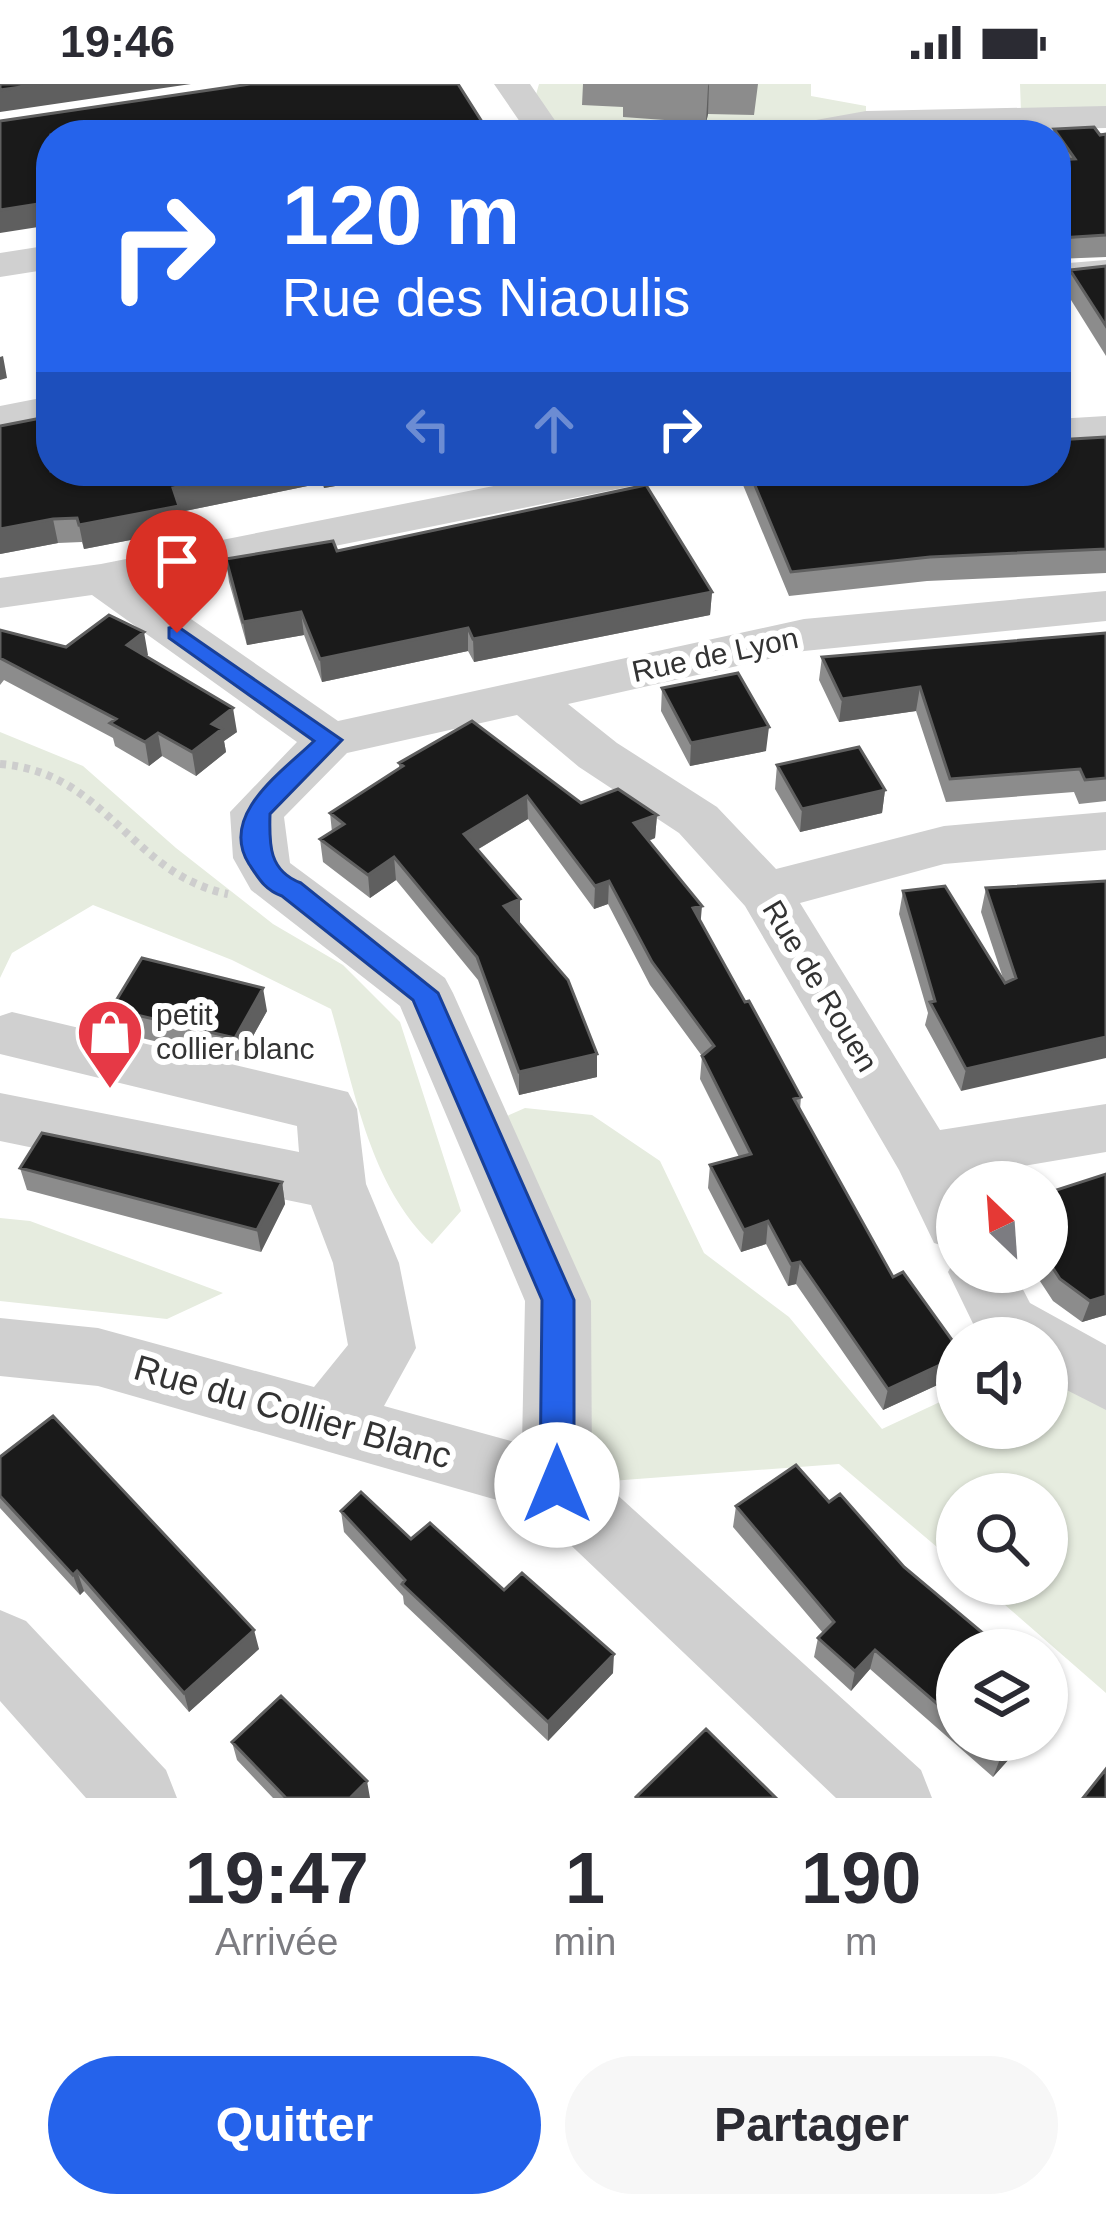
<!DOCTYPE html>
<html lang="fr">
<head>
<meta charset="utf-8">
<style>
  :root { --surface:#fff; --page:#f7f7f7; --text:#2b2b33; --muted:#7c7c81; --accent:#2563eb }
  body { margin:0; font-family:Arial,sans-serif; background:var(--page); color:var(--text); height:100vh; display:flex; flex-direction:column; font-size:45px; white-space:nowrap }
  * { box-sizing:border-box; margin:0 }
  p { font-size:39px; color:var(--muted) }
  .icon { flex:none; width:66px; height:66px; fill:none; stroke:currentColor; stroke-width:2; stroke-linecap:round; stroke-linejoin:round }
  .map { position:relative; height:1714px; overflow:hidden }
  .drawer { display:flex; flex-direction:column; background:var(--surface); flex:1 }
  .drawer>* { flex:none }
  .guide { position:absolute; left:36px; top:36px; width:1035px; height:366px; border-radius:48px; box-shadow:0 3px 9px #0004; background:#2563eb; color:#fff; overflow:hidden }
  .needle { width:78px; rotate:335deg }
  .buttons { position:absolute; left:936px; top:1077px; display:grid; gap:24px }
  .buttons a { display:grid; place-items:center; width:132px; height:132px; border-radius:50%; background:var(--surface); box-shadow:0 3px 9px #0004; font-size:60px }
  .pin { position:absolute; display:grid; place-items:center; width:102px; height:102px; color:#fff; margin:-123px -51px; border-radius:50% 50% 50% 0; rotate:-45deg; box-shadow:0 0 12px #0007 }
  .pin .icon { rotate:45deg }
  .me { position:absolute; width:132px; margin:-66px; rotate:0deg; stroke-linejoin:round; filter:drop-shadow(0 0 9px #0008) }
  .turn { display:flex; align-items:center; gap:42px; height:252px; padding:0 48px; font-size:54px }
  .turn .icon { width:156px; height:156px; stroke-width:2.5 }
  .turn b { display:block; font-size:84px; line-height:102px }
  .lanes { display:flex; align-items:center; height:114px; padding:0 48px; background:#0003; justify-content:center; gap:60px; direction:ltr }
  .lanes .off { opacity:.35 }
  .eta { display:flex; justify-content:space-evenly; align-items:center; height:204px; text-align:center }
  .eta b { font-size:72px; font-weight:700; line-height:84px }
  .action { display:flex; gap:24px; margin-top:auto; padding:24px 48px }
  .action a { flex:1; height:138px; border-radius:72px; background:var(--accent); color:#fff; font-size:48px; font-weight:700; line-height:138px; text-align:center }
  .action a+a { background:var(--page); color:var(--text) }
  .status { display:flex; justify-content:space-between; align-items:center; height:84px; padding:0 60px; background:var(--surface); direction:ltr }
  .status svg { height:33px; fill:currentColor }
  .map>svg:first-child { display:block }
  .green { fill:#e6ecdf }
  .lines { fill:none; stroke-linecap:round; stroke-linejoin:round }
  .path { stroke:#cdcdcd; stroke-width:8; stroke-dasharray:6 6; stroke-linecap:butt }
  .minor { fill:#d0d0d0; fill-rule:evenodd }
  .wall { fill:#8c8c8c }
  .shaded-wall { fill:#5f5f5f }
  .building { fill:#1a1a1a; stroke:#5f5f5f; stroke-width:3 }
  .route { fill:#2563eb; stroke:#184099; stroke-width:3 }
  .labels { text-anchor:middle; stroke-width:12; stroke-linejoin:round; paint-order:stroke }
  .street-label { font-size:30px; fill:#333; stroke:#fff }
  .poi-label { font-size:30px; fill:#333; stroke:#fff; text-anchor:start }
  .near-street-label { font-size:36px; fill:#333; stroke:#fff }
</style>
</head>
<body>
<div class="status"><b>19:46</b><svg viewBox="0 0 49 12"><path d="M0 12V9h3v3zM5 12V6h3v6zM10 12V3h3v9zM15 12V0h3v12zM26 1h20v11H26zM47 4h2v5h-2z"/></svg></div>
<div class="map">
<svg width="1106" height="1714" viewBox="0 0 1106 1714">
  <rect width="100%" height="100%" fill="#fff"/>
  <!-- green -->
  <path class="green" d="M539,0H811V12L866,22V38L790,51H547L531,28Z
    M1020,0H1106V26L1021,28Z
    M0,648L83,682L176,764L273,840L343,881L400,938L461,1127L432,1160C369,1100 355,1006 331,925L232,876L93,821L12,869L0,894Z
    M525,1024L592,1031L660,1077L704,1169L789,1233L882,1345L957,1310V1344H1047V1267L1106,1296V1609L981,1500H1047V1410H957V1480L839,1380L557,1401L558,1217L480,1044Z
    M0,1134L30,1137L223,1209L167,1235L0,1217Z"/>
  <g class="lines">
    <!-- path -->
    <path class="path" d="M0,680C107,688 130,790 228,810"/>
    <!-- minor -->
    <path class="minor" d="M494,0H530L565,51H529Z
      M1106,22V44L772,51L777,43L866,27Z
      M51,161V185L0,193V169Z
      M1106,176V200L1056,204V180Z
      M51,312V338L0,348V322Z
      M1106,332V358L1056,361V335Z
      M569,387H660L653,397L637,401L142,501L338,637L804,535L1106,507V537L804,567L568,620L617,659L717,723L776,785L944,742L1106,728V766L944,780L800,819L940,1046L1106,1020V1068L965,1092L968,1098H957V1166L934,1159L899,1086L745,822L679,749L579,683L517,631L347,669L284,733L290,779L445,894L453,909L591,1217L592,1388L921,1686L932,1714H836L535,1427L98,1302L0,1292V1234L98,1244L314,1303L348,1261L333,1179L311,1121L0,1057V1009L299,1068L297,1042L0,970V932L12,928L348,1008L357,1025L366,1100L399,1179L416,1264L384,1322L522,1360L525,1217L400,922L251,806L233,774L230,728L297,658L92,511L0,524V494L101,480Z
      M957,1171V1188H1014L1030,1219L1106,1261V1326L1047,1296V1254H980L948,1188Z
      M0,1526L26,1537L166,1686L177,1714H86L0,1617Z"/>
  </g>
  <!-- wall -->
  <path class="wall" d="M583,0H758L754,31L708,30L706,39L623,33V23L582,21Z
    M1054,45L1106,50V173L1056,175L1057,76L1056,51H1052Z
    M1106,182V272L1066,208L1070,186Z
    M1056,288L1061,297L1056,321Z
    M1106,353V489L927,497L789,512L743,401L744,387H1056Z
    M51,387H420L324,404L322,399L180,428L182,446L84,465L82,458L58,459L0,470Z
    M337,467L712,508L710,531L474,578L468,567L322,598L304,551L247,561L229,498L226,475Z
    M0,546L66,563L148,571L146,572L237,648L224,657L226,668L196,692L162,672L149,682L115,662L113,654L4,596L0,601Z
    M1106,549V717L1079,720L1074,708L946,718L916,627L839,638L819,596L822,573Z
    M662,604L766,667L690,682L661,627Z
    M399,679L581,719L657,731L655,754L649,757L701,838L745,918L801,1013L800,1026L893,1193L957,1292L883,1326L796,1200L788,1202L766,1160L741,1168L708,1104L710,1081L739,1073L700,995L702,972L650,901L608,820L594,825L528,735L477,766L520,815V838L518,839L597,993L519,1011L478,896L396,796L370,814L323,778L320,755L332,748L330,729L399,684Z
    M777,681L885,706L882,729L800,748L775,705Z
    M1106,797L961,1007L925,941L928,929L899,830L903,807L1004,897L981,828L986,804Z
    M111,925L267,927L239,977L116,948Z
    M20,1084L282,1098L285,1120L261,1168L27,1106Z
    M1106,1090V1231L1082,1238L1053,1217L1034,1188H1047V1109Z
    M0,1373L259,1565L189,1628L84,1507L80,1511L0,1424Z
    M829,1418L957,1566V1656H1026L993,1693L870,1585L851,1607L814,1573L818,1554L823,1549L733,1443L736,1422Z
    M341,1427L411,1455L504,1506L613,1589L548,1657L404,1520L403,1512L344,1448Z
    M232,1658L370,1714H273L237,1676Z"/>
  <!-- shaded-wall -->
  <path class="shaded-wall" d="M42,0H191L0,28V6Z
    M709,0L708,30L706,39L708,2Z
    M484,41L485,51H454Z
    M51,118V141L0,149V126Z
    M3,272L7,294L0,296V273Z
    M261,387H321L322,399L180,428L182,446L84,465L79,441L173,404Z
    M323,387H420L324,404Z
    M53,435L58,459L0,470V445Z
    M712,508L710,531L474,578L473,555Z
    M301,528L304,551L247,561L243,538Z
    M468,544V567L322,598L320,575Z
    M144,548L148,571L131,584L127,561Z
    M920,603L916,627L839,638L842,615Z
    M233,624L237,648L224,657L226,668L196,692L192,668L212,640Z
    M769,643L766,667L690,682L691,659Z
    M158,649L162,672L149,682L145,658Z
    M885,706L882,729L800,748L802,725Z
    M527,712L528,735L465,773L464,750Z
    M657,731L655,754L633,762L634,739Z
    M394,773L396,796L370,814L368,791Z
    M609,797L608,820L594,825L595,802Z
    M520,815V838L504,845V822Z
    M702,822L700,845L693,824Z
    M263,904L267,927L239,977L235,954Z
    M1106,953V974L961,1007L966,985Z
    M597,970V993L519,1011V988Z
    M282,1098L285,1120L261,1168L257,1146Z
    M768,1137L766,1160L741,1168L744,1146Z
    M800,1178L796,1200L788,1202L791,1180Z
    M1106,1212V1231L1082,1238L1090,1217Z
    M957,1273V1292L883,1326L888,1305Z
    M77,1487L84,1507L80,1511L73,1491Z
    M254,1546L259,1565L189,1628L184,1609Z
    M875,1566L870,1585L851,1607L855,1587Z
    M614,1570L613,1589L548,1657V1638Z
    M1017,1656H1026L993,1693L1000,1675Z
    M367,1697L370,1714H350Z"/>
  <!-- building -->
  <path class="building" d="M0,0H42L0,6Z
    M250,0H458L484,41L454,51H51V118L0,126V37Z
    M1094,43L1100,51L1106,50V151L1060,154L1056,163V76L1075,75L1054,45Z
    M1106,182V242L1070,186Z
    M51,332V387H261L173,404L179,422L79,441L77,434L53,435L0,445V342Z
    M1106,353V465L930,473L791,488L749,387H1056V356Z
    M646,401L712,508L473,555L468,544L320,575L301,528L243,538L226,475L333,457L337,467Z
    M109,531L144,548L127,561L233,624L212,640L222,645L192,668L158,649L145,658L110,639L116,635L0,574V546L66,563Z
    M1106,549V694L1085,696L1080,685L950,695L920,603L842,615L822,573Z
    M738,589L769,643L691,659L662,604Z
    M472,637L581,719L618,705L657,731L634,739L702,822L693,824L745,918L749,917L801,1013L794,1015L893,1193L903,1188L957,1263V1273L888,1305L800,1178L791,1180L768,1137L744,1146L710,1081L751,1070L702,972L714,962L652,878L609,797L595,802L527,712L464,750L520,815L504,822L568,896L597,970L519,988L477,873L394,773L368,791L320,755L344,740L330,729L403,682L399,679Z
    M859,663L885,706L802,725L777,681Z
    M1106,797V953L966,985L930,918L935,917L903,807L945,802L1005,899L1016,894L986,804Z
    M142,874L263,904L235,954L111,925Z
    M42,1049L282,1098L257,1146L20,1084Z
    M1106,1090V1212L1090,1217L1060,1195L1047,1175V1131L1058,1129L1047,1112V1109Z
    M53,1332L254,1546L184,1609L77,1487L73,1491L0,1412V1373Z
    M796,1381L829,1418L840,1410L904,1483L1003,1566H957V1637L875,1566L855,1587L818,1554L834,1538L736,1422Z
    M361,1408L411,1455L430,1439L504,1506L522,1489L614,1570L548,1638L402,1500L405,1496L341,1427Z
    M1047,1603L1056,1611L1047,1621Z
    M281,1612L367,1697L350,1714H286L232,1658Z
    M706,1645L776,1714H637L636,1713Z
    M979,1656H1017L1000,1675Z
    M1106,1685V1714H1083Z"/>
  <!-- route -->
  <path class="route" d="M177,542L342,656L270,730C269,761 269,787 301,799L438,909L574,1216V1401L569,1412L557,1416L545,1412L540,1401L542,1216L413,916L282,812C265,806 259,795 249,780C218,731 283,687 314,657L169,554V544Z"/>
  <!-- icons -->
  <defs>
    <symbol id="shop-pin" viewBox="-11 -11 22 30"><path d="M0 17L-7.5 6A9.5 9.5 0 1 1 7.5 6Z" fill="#e63946" stroke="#fff"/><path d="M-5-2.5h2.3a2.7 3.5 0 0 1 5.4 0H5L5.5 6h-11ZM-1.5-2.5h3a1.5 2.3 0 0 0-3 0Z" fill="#fff"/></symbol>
  </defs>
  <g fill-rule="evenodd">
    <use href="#shop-pin" x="72" y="910" width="76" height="104"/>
  </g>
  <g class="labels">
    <!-- street labels -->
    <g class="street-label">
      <text transform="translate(715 571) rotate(-12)" y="10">Rue de Lyon</text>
      <text transform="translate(820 902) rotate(59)" y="10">Rue de Rouen</text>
    </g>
    <!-- poi labels -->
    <g class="poi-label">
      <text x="156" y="941">petit<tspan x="156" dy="34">collier blanc</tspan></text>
    </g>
    <!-- near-street labels -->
    <g class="near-street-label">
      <text transform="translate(293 1327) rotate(16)" y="13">Rue du Collier Blanc</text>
    </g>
  </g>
</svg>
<div class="buttons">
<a><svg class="needle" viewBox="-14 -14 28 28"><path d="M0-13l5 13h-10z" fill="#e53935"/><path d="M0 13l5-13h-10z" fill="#7c7c81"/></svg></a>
<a><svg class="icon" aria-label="sound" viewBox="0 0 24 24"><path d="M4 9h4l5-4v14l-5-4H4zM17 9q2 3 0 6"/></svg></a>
<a><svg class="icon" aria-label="search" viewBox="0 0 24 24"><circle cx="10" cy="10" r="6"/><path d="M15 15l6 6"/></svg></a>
<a><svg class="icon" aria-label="layers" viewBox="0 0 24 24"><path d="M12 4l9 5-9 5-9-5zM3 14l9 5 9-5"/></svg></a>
</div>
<div class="pin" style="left:177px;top:549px;background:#d93025"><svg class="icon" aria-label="arrive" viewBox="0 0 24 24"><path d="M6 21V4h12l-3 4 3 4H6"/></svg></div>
<svg class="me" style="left:557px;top:1401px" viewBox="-20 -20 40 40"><circle r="19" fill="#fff"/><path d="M0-13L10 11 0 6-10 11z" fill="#2563eb"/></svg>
<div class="guide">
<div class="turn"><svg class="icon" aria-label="right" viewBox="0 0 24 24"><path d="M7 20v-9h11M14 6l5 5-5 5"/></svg><div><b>120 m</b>Rue des Niaoulis</div></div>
<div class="lanes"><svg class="icon off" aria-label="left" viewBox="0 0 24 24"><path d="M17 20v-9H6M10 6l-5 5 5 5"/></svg><svg class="icon off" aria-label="ahead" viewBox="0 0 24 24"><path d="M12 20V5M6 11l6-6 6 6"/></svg><svg class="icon" aria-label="right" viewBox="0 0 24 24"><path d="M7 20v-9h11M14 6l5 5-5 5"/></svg></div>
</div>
</div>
<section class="drawer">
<div class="eta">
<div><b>19:47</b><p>Arrivée</p></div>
<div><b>1</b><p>min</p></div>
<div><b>190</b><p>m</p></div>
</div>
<div class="action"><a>Quitter</a><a>Partager</a></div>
</section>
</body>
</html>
